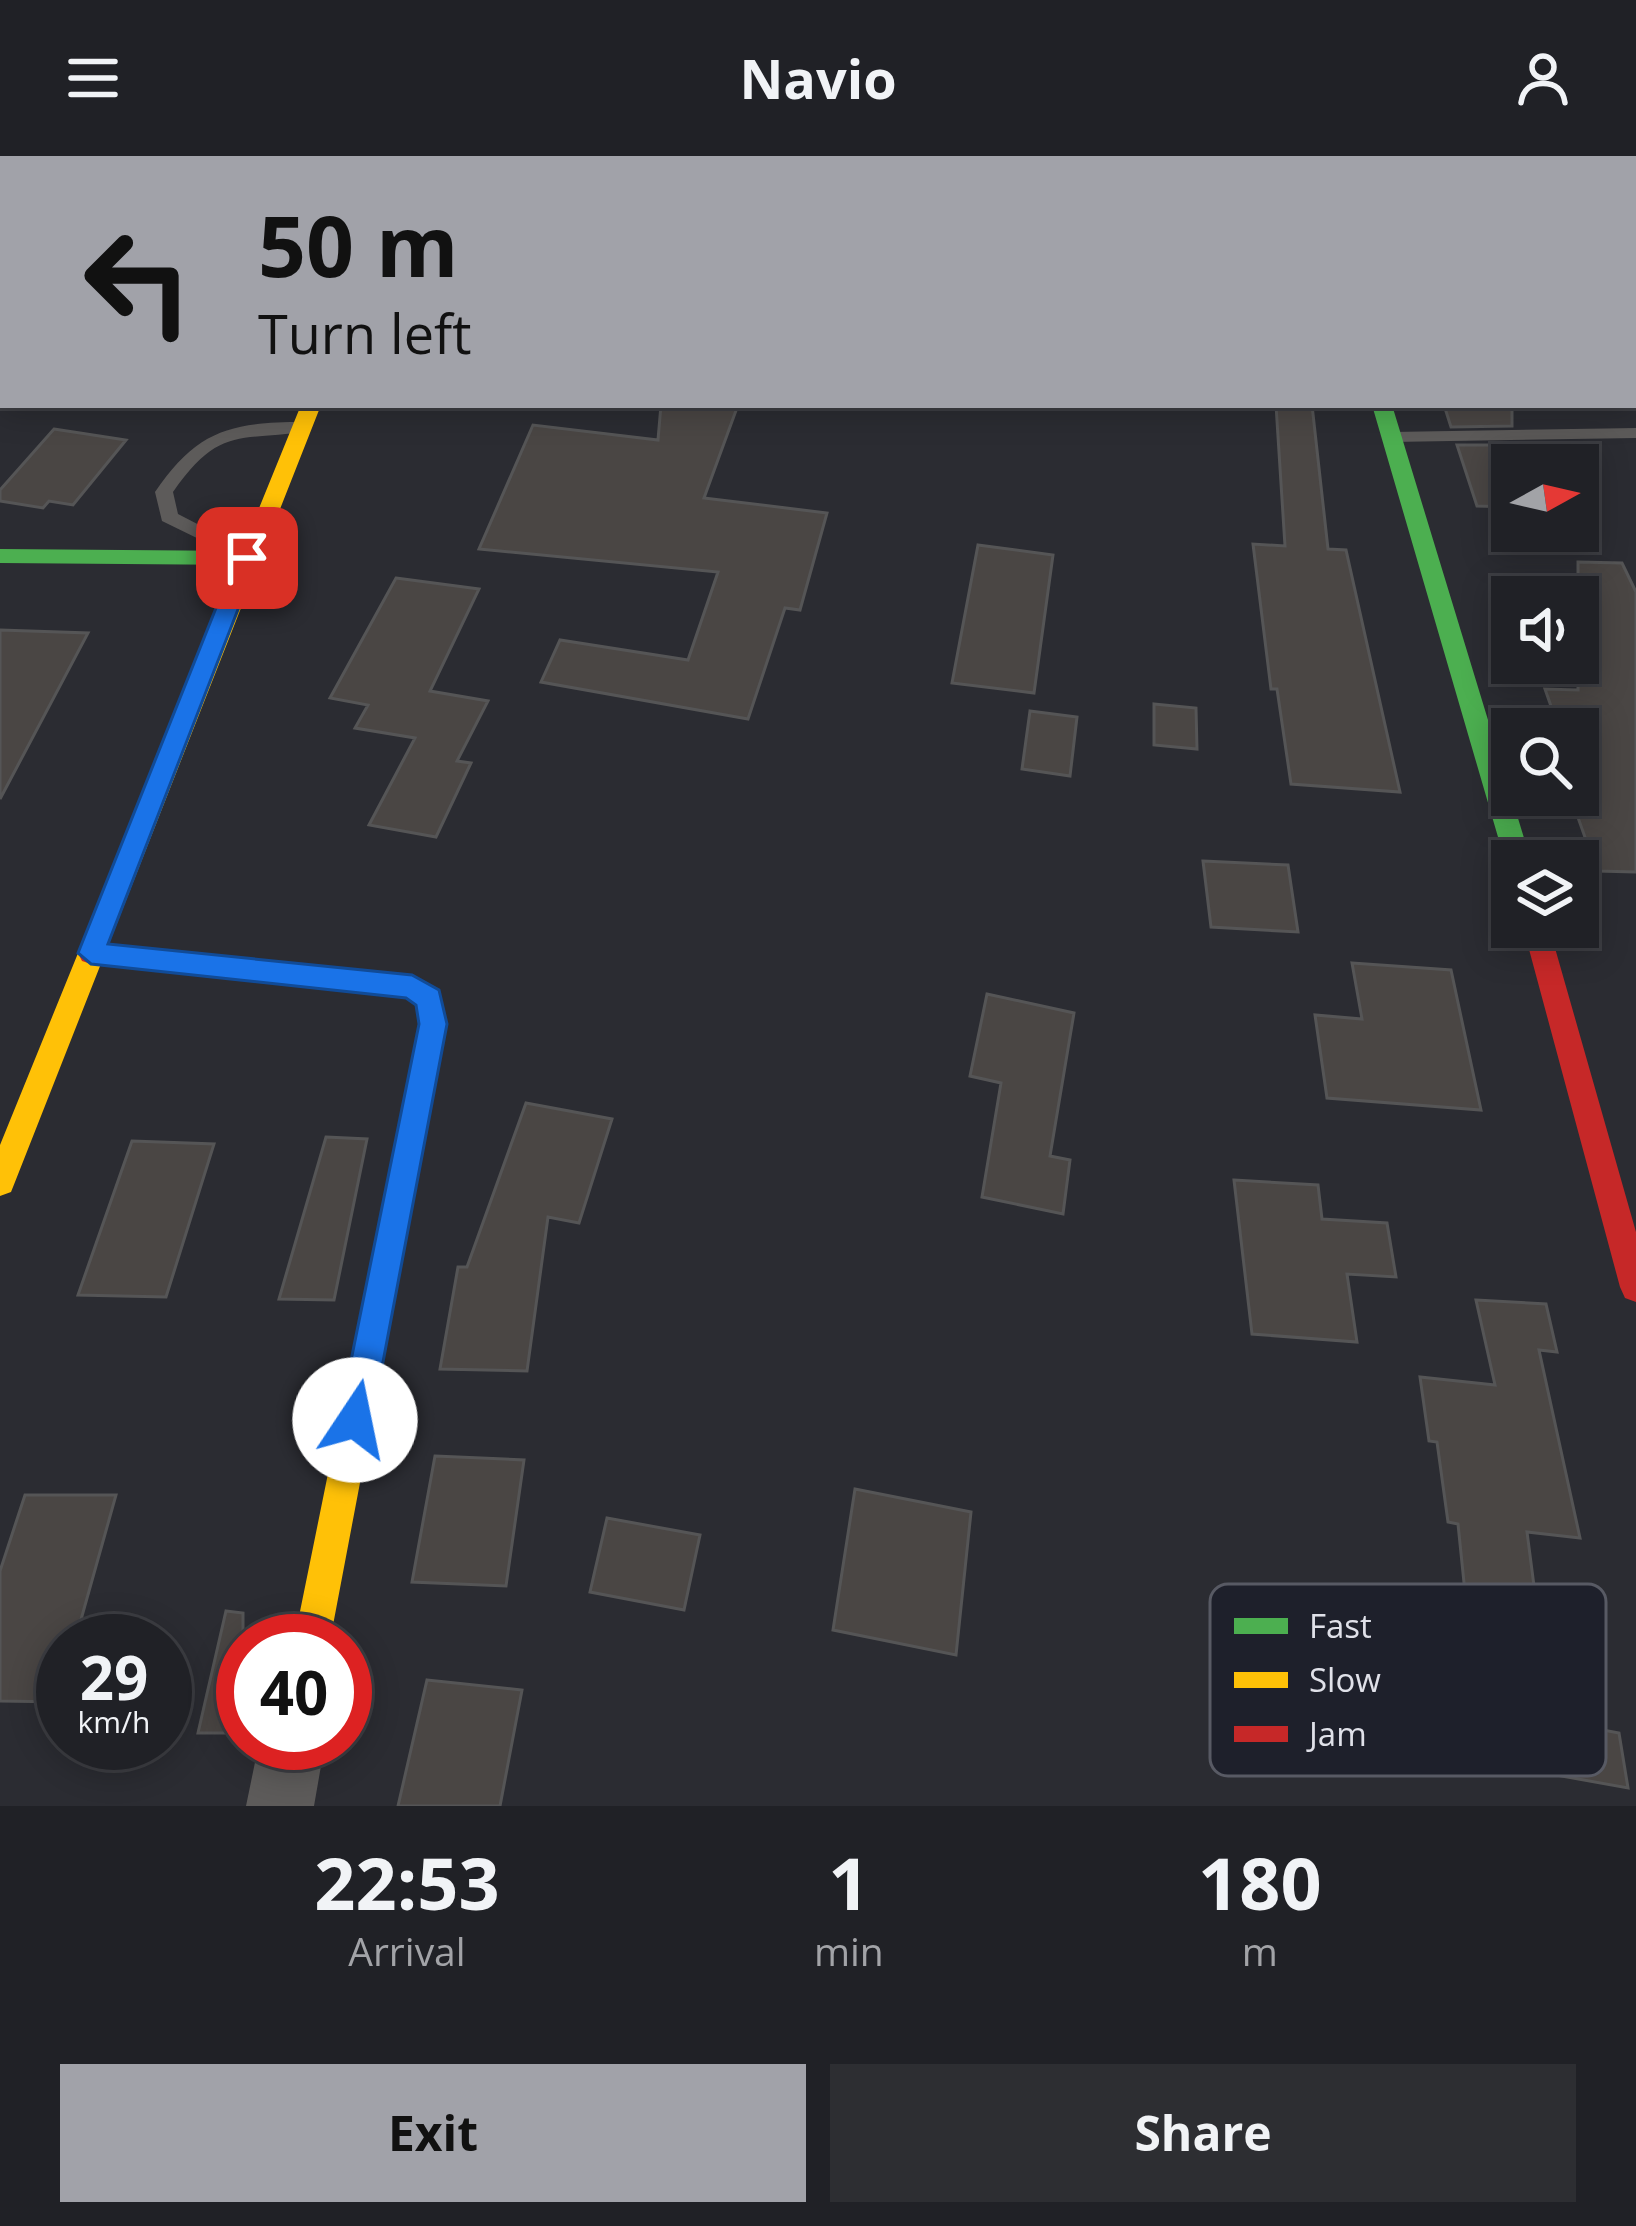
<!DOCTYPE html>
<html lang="en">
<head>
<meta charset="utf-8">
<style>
  :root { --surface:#202126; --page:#2d2e32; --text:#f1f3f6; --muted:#a2a3a7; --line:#3d3e43; --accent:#a1a2a9 }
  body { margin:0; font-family:"Open Sans",sans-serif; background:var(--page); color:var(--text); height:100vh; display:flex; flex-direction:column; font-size:45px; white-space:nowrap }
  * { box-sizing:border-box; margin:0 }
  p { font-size:39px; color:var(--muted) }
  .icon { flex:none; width:66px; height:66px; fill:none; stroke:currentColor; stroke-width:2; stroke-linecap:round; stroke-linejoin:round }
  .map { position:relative; height:1650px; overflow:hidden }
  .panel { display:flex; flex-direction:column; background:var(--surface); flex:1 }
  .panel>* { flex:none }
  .top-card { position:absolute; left:0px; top:0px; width:1638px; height:252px; box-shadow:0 6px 30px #0003,0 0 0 3px var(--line); background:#a1a2a9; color:#111; overflow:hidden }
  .needle { width:78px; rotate:82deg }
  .fabs { position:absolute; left:1491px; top:288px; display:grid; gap:24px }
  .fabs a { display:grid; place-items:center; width:108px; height:108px; border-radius:0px; background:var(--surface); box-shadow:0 6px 30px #0003,0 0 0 3px var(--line); font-size:60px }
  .speed { position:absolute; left:36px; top:1458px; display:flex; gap:24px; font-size:60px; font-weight:700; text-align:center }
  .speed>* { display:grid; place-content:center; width:156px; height:156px; border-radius:50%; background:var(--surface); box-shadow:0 6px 30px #0003,0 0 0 3px var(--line); line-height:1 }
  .speed small { font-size:30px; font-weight:400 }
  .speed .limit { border:18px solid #d22; background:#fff; color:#111 }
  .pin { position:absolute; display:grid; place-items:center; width:102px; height:102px; color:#fff; margin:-51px; border-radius:24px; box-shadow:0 6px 18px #0006 }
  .me { position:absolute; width:132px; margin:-66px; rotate:11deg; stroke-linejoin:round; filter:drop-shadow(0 0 9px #0008) }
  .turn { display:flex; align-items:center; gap:42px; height:252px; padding:0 60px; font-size:54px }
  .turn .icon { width:156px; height:156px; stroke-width:2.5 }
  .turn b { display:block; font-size:84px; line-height:102px }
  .eta { display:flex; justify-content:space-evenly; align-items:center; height:204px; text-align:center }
  .eta b { font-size:72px; font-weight:700; line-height:84px }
  .primary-button { display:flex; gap:24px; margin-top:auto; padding:24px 60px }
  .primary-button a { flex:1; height:138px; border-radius:0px; background:var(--accent); color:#111; font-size:48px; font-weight:700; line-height:138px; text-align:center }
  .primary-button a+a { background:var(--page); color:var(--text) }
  header { display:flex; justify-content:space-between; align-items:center; height:156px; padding:0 60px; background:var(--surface); font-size:54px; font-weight:700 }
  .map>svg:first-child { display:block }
  .building { fill:#4a4644; stroke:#555556; stroke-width:3 }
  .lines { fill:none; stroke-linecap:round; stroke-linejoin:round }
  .lane { fill:#5d5b5a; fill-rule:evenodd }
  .street { fill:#5d5b5a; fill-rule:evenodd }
  .fast { fill:#4caf50; fill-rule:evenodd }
  .slow { fill:#ffc107; fill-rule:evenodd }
  .jam { fill:#c62828; fill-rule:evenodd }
  .route { fill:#1a73e8; stroke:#114b97; stroke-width:3 }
  .key { fill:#1e202b; stroke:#585a64; stroke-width:3 }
  .key-label { font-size:33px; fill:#e0e1e9 }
</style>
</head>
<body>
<header><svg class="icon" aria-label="menu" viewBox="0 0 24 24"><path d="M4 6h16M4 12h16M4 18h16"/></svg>Navio<svg class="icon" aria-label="person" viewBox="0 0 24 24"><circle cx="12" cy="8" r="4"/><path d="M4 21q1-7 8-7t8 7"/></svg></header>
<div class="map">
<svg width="1636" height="1650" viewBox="0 0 1636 1650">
  <rect width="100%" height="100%" fill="#2b2c32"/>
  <!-- building -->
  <path class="building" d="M661,249H738L704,342L827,357L800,454L785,452L748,563L541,526L560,484L688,504L718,416L479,393L533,269L658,284Z
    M1276,249H1312L1328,393L1346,394L1400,636L1291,628L1277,533H1271L1253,388L1285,390Z
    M1444,249H1512V270L1451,271Z
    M54,273L126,284L73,349L49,345L43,352L0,345V334Z
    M1457,289H1512V351L1477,350Z
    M978,389L1053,399L1034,537L952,527Z
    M1578,406L1622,407L1636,436V716L1597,715L1570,639H1584L1578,624V573H1559L1545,533L1578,534Z
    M396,422L479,433L430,535L488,545L457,605L471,607L436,681L369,669L415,582L355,572L368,549L330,542Z
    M0,474L88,477L0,643Z
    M1154,548L1196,552L1197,593L1154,589Z
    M1030,555L1077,561L1070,620L1022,613Z
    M1203,705L1288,709L1298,776L1211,771Z
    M1352,807L1451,814L1481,954L1327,942L1315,859L1362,863Z
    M987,838L1074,857L1050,1000L1070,1004L1063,1058L982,1041L1001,927L970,920Z
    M526,947L612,963L579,1067L548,1061L527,1215L440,1213L458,1111H467Z
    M326,981L367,983L334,1144L279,1143Z
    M132,985L214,988L166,1141L78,1139Z
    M1234,1024L1318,1029L1322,1063L1387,1067L1396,1121L1347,1118L1357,1186L1252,1178Z
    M1476,1144L1546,1148L1557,1196L1539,1194L1580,1382L1527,1376L1544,1507L1471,1495L1458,1368L1448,1366L1437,1286L1429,1285L1420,1221L1495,1229Z
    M435,1300L524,1304L506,1430L412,1426Z
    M855,1333L971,1356L956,1499L833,1474Z
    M25,1339H116L75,1485H63V1546L0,1545V1415Z
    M607,1362L700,1379L684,1454L590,1436Z
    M226,1455L243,1457V1577H198Z
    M427,1524L522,1534L500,1650H398Z
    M1539,1562L1619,1577L1628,1632L1545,1617Z"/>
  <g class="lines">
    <!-- lane -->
    <path class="lane" d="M303,266L312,271L309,275C239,286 220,269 173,336L178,358L207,373L262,378V386L203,385L162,365L155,336C197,274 231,266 303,266Z
      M1636,272V282L1392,286L1383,281L1392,276Z"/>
    <!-- street -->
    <path class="street" d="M1313,0H1341V3H1313Z
      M259,1587H325L314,1650H246Z"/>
    <!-- fast -->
    <path class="fast" d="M1372,249H1392L1531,705H1512V713L1505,705Z
      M0,393L247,395L258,402L247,409L0,407Z"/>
    <!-- slow -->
    <path class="slow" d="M388,0H404L387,3Z
      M301,249H321L15,1026L11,1036L0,1040V989Z
      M399,1028L410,1032L414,1042L330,1485H294L384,1042L388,1032Z"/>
    <!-- jam -->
    <path class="jam" d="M1523,771H1549L1636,1076V1146L1625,1142L1620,1131Z
      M91,786L412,819L439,835L447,868L410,1052L399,1056L388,1052L384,1042L419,868L416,849L406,842L91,808L82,805L78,797L82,789Z"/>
  </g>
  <!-- route -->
  <path class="route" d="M247,395L258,402L108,788L412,819L439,834L447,868L372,1264L367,1276L355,1281L343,1276L339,1264L419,868L416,849L406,842L91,808L78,797L236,402Z"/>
  <!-- legend -->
  <rect x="1210" y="1428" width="396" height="192" rx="18" class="key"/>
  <rect x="1234" y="1462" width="54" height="16" fill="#4caf50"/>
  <rect x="1234" y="1516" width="54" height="16" fill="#ffc107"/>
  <rect x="1234" y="1570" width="54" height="16" fill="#c62828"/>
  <g class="key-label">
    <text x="1309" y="1482">Fast</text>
    <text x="1309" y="1536">Slow</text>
    <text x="1309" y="1590">Jam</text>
  </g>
</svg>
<div class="fabs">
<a><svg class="needle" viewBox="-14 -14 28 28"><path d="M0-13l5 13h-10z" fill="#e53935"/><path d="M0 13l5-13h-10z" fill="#a2a3a7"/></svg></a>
<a><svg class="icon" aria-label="sound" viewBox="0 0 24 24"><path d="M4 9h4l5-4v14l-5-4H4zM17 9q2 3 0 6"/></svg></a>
<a><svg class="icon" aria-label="search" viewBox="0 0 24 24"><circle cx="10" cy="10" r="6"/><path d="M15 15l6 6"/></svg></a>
<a><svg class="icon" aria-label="layers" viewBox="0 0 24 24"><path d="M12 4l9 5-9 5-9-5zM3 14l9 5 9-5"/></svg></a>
</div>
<div class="speed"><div>29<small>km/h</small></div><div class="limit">40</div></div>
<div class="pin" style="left:247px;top:402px;background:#d93025"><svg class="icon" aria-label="arrive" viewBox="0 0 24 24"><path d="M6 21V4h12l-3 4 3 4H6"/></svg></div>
<svg class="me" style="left:355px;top:1264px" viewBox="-20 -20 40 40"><circle r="19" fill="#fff"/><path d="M0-13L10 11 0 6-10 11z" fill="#1a73e8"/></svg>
<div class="top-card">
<div class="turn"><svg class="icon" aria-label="left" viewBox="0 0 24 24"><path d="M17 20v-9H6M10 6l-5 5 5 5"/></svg><div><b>50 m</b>Turn left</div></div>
</div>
</div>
<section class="panel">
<div class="eta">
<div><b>22:53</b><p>Arrival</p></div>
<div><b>1</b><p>min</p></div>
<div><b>180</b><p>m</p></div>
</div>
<div class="primary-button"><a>Exit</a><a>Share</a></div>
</section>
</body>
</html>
